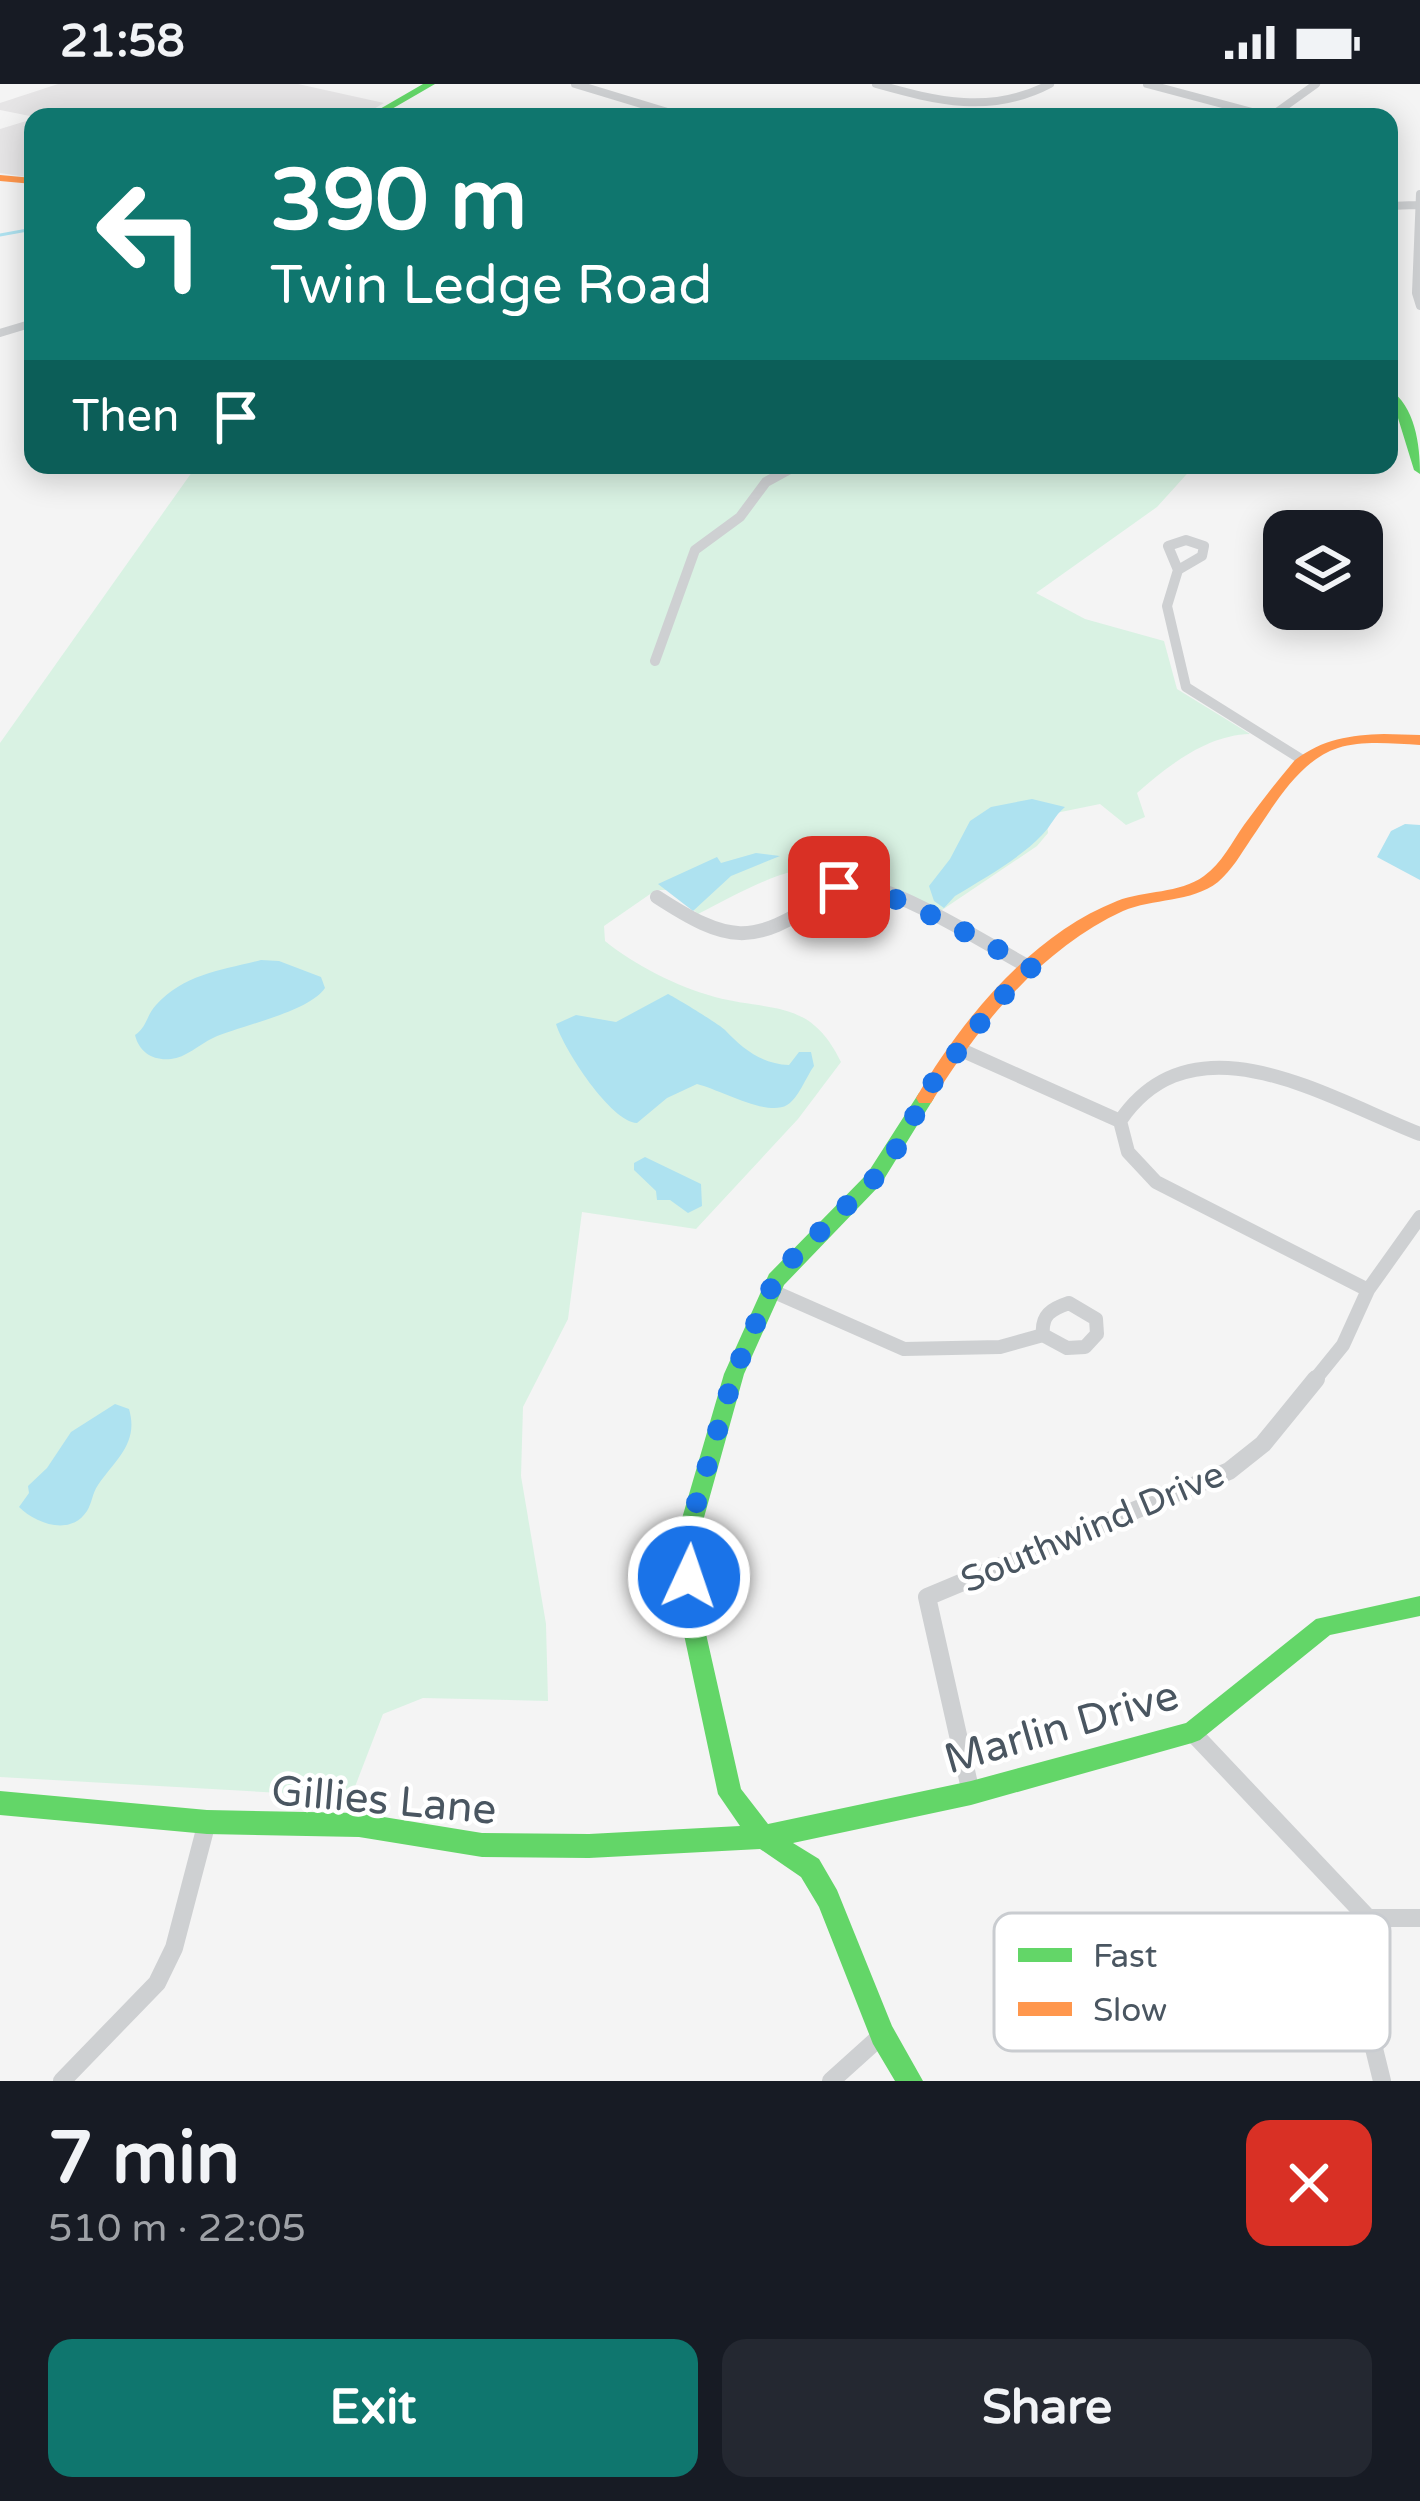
<!DOCTYPE html>
<html lang="en">
<head>
<meta charset="utf-8">
<style>
  :root { --surface:#171b24; --page:#242831; --text:#f1f3f6; --muted:#9ea1a6; --accent:#0f766e }
  body { margin:0; font-family:"Varela Round",sans-serif; background:var(--page); color:var(--text); height:100vh; display:flex; flex-direction:column; font-size:45px; white-space:nowrap }
  * { box-sizing:border-box; margin:0 }
  p { font-size:39px; color:var(--muted) }
  .icon { flex:none; width:66px; height:66px; fill:none; stroke:currentColor; stroke-width:2; stroke-linecap:round; stroke-linejoin:round }
  .map { position:relative; height:1997px; overflow:hidden }
  .panel { display:flex; flex-direction:column; background:var(--surface); flex:1 }
  .panel>* { flex:none }
  .top-card { position:absolute; left:24px; top:24px; width:1374px; height:366px; border-radius:24px; box-shadow:0 6px 30px #0003; background:#0f766e; color:#fff; overflow:hidden }
  .fabs { position:absolute; left:1263px; top:426px; display:grid; gap:24px }
  .fabs a { display:grid; place-items:center; width:120px; height:120px; border-radius:24px; background:var(--surface); box-shadow:0 6px 30px #0003; font-size:60px }
  .pin { position:absolute; display:grid; place-items:center; width:102px; height:102px; color:#fff; margin:-51px; border-radius:24px; box-shadow:0 6px 18px #0006 }
  .me { position:absolute; width:132px; margin:-66px; rotate:3deg; stroke-linejoin:round; filter:drop-shadow(0 0 9px #0008) }
  .turn { display:flex; align-items:center; gap:42px; height:252px; padding:0 48px; font-size:54px }
  .turn .icon { width:156px; height:156px; stroke-width:2.5 }
  .turn b { display:block; font-size:84px; line-height:102px }
  .then { display:flex; align-items:center; height:114px; padding:0 48px; background:#0003; gap:24px; font-size:45px }
  .round { display:grid; place-items:center; flex:none; width:126px; height:126px; border-radius:24px; background:var(--page) }
  .headline { display:flex; align-items:center; justify-content:space-between; height:204px; padding:0 48px }
  h1 { font-size:72px; font-weight:800; line-height:90px }
  .action { display:flex; gap:24px; margin-top:auto; padding:24px 48px }
  .action a { flex:1; height:138px; border-radius:24px; background:var(--accent); color:#fff; font-size:48px; font-weight:800; line-height:138px; text-align:center }
  .action a+a { background:var(--page); color:var(--text) }
  .status { display:flex; justify-content:space-between; align-items:center; height:84px; padding:0 60px; background:var(--surface); direction:ltr }
  .status svg { height:33px; fill:currentColor }
  .map>svg:first-child { display:block }
  .education { fill:#e6e5e6 }
  .green { fill:#d9f2e3 }
  .water { fill:#aee2f0 }
  .lines { fill:none; stroke-linecap:round; stroke-linejoin:round }
  .stream { stroke:#aee2f0; stroke-width:3 }
  .street-far3 { stroke:#ced0d2; stroke-width:8 }
  .street-far2 { stroke:#ced0d2; stroke-width:10 }
  .street-far1 { stroke:#ced0d2; stroke-width:14 }
  .street { stroke:#ced0d2; stroke-width:18 }
  .fast { fill:#63d668; fill-rule:evenodd }
  .slow { fill:#ff974d; fill-rule:evenodd }
  .route { stroke:#1a73e8; stroke-width:21; stroke-dasharray:0 37.8 }
  .labels { text-anchor:middle; stroke-width:9; stroke-linejoin:round; paint-order:stroke }
  .street-label { font-size:36px; fill:#4a5661; stroke:#fff }
  .near-street-label { font-size:42px; fill:#4a5661; stroke:#fff }
  .key { fill:#fff; stroke:#c9ccd0; stroke-width:3 }
  .key-label { font-size:33px; fill:#4a5661 }
</style>
</head>
<body>
<div class="status"><b>21:58</b><svg viewBox="0 0 49 12"><path d="M0 12V9h3v3zM5 12V6h3v6zM10 12V3h3v9zM15 12V0h3v12zM26 1h20v11H26zM47 4h2v5h-2z"/></svg></div>
<div class="map">
<svg width="1420" height="1997" viewBox="0 0 1420 1997">
  <rect width="100%" height="100%" fill="#f4f4f4"/>
  <!-- education -->
  <path class="education" d="M58,0H298L384,19L360,33H35L0,26V19Z
    M33,35V94L0,89V45Z"/>
  <!-- green -->
  <path class="green" d="M197,381H1195L1157,423L1036,509L1085,535L1164,557L1177,605L1250,650C1207,651 1169,681 1137,709L1145,733L1126,741L1100,720L1046,731L1048,749L1037,762L939,828C901,808 839,775 794,787C762,795 728,815 698,830L671,806H656L604,842L605,857C636,882 676,902 715,913C772,928 810,914 841,978L798,1035L696,1145L582,1128L568,1235L523,1323L521,1392L546,1540L548,1617L423,1614L383,1630L351,1713L0,1693V659Z"/>
  <!-- water -->
  <path class="water" d="M1032,715L1065,723C1054,732 1052,741 1042,751C1018,776 984,794 955,812L944,824L934,817L929,802L950,775L970,737L991,723Z
    M1405,740L1420,741V796L1377,773L1391,747Z
    M756,769L780,772L731,792L693,827L658,800L717,773L721,779Z
    M261,876L279,877L321,893L325,904C309,928 242,941 213,954C200,960 185,974 171,975C153,977 139,968 135,951C147,943 146,932 156,921C184,890 222,886 261,876Z
    M668,910C676,914 719,940 725,946C742,964 761,980 789,981L799,968H811L814,982C806,993 798,1015 787,1021C767,1033 721,1006 697,1000L667,1014L637,1039C611,1038 564,966 556,940L576,931L616,938Z
    M645,1073L701,1100L702,1122L688,1129L670,1116H657L656,1107L634,1086V1079Z
    M115,1320L129,1325C139,1359 116,1375 98,1401C92,1410 92,1419 87,1427C70,1453 35,1439 19,1423L29,1409L28,1402L47,1384L71,1348Z"/>
  <g class="lines">
    <!-- stream -->
    <path class="stream" d="M0,151L33,145"/>
    <!-- street-far3 -->
    <path class="street-far3" d="M575,0L684,33
      M876,0C937,17 991,31 1050,0
      M1147,0L1271,33
      M1270,33L1316,0
      M1420,110L1416,209L1420,222
      M1389,122L1416,121
      M0,249L33,239"/>
    <!-- street-far2 -->
    <path class="street-far2" d="M1186,456L1204,462L1202,472L1178,486L1168,462Z
      M1178,486L1167,522L1186,603L1301,675
      M655,577L695,466L740,433L766,398L797,381"/>
    <!-- street-far1 -->
    <path class="street-far1" d="M657,813C728,859 752,863 823,814C834,807 842,799 856,800C901,805 988,861 1031,884
      M959,965L1120,1037
      M1120,1037C1194,928 1327,1014 1420,1050
      M1120,1037L1128,1068L1156,1098L1368,1206
      M770,1206L904,1265L1000,1263L1043,1251
      M1069,1219L1096,1235L1097,1250L1085,1263L1067,1264L1043,1251C1041,1231 1051,1225 1069,1219Z
      M1313,1298L1343,1261L1368,1206L1420,1133"/>
    <!-- street -->
    <path class="street" d="M1192,1648L1368,1834
      M971,1709L927,1513L1229,1387L1263,1360L1316,1295
      M1368,1834V1940L1382,1997
      M1368,1834H1420
      M62,1997L157,1899L174,1864L207,1738
      M831,1997L882,1951"/>
    <!-- fast -->
    <path class="fast" d="M423,0H435L378,33H366Z
      M1389,305C1415,322 1420,360 1420,390L1414,386L1394,321L1389,316Z
      M925,1007L934,1014L881,1100L784,1201L744,1290L698,1455L702,1532L741,1705L768,1740L971,1697L1186,1639L1316,1535L1420,1512V1532L1330,1551L1200,1656L1192,1659L971,1721L793,1759L819,1775L837,1806L892,1942L923,1997H895L873,1960L819,1823L801,1793L760,1765L589,1774L482,1773L359,1753L207,1750L0,1731V1707L207,1726L359,1729L482,1749L589,1750L740,1742L718,1710L680,1532L676,1455L724,1290L769,1190L867,1090L919,1009Z"/>
    <!-- slow -->
    <path class="slow" d="M0,91L33,94V100L0,97Z
      M1384,650L1420,651V661C1394,660 1364,656 1338,664C1299,676 1273,723 1251,755C1241,770 1232,786 1218,798C1191,819 1153,814 1123,827C1041,865 977,943 931,1019H919L916,1014C961,936 1031,851 1117,817C1145,806 1179,810 1204,792C1222,779 1232,758 1244,741C1260,719 1277,697 1295,676C1323,655 1350,651 1384,650Z"/>
  </g>
  <g class="lines">
    <!-- route -->
    <path class="route" d="M689,1493L687,1455L697,1417L734,1290L770,1206L787,1180L874,1095L897,1064L932,1000L996,919L1031,884C999,866 867,791 839,803"/>
  </g>
  <g class="labels">
    <!-- street labels -->
    <g class="street-label">
      <text transform="translate(1092 1442) rotate(-23)" y="13">Southwind Drive</text>
    </g>
    <!-- near-street labels -->
    <g class="near-street-label">
      <text transform="translate(1061 1642) rotate(-16)" y="15">Marlin Drive</text>
      <text transform="translate(384 1715) rotate(5)" y="15">Gillies Lane</text>
    </g>
  </g>
  <!-- legend -->
  <rect x="994" y="1829" width="396" height="138" rx="18" class="key"/>
  <rect x="1018" y="1864" width="54" height="14" fill="#63d668"/>
  <rect x="1018" y="1918" width="54" height="14" fill="#ff974d"/>
  <g class="key-label">
    <text x="1093" y="1883">Fast</text>
    <text x="1093" y="1937">Slow</text>
  </g>
</svg>
<div class="fabs">
<a><svg class="icon" aria-label="layers" viewBox="0 0 24 24"><path d="M12 4l9 5-9 5-9-5zM3 14l9 5 9-5"/></svg></a>
</div>
<div class="pin" style="left:839px;top:803px;background:#d93025"><svg class="icon" aria-label="arrive" viewBox="0 0 24 24"><path d="M6 21V4h12l-3 4 3 4H6"/></svg></div>
<svg class="me" style="left:689px;top:1493px" viewBox="-20 -20 40 40"><circle r="17" fill="#1a73e8" stroke="#fff" stroke-width="3"/><path d="M0-11L8 9 0 5-8 9z" fill="#fff"/></svg>
<div class="top-card">
<div class="turn"><svg class="icon" aria-label="left" viewBox="0 0 24 24"><path d="M17 20v-9H6M10 6l-5 5 5 5"/></svg><div><b>390 m</b>Twin Ledge Road</div></div>
<div class="then">Then<svg class="icon" aria-label="arrive" viewBox="0 0 24 24"><path d="M6 21V4h12l-3 4 3 4H6"/></svg></div>
</div>
</div>
<section class="panel">
<div class="headline"><div><h1>7 min</h1><p>510 m · 22:05</p></div><a class="round" style="background:#d93025;color:#fff"><svg class="icon" aria-label="close" viewBox="0 0 24 24"><path d="M6 6l12 12M18 6L6 18"/></svg></a></div>
<div class="action"><a>Exit</a><a>Share</a></div>
</section>
</body>
</html>
